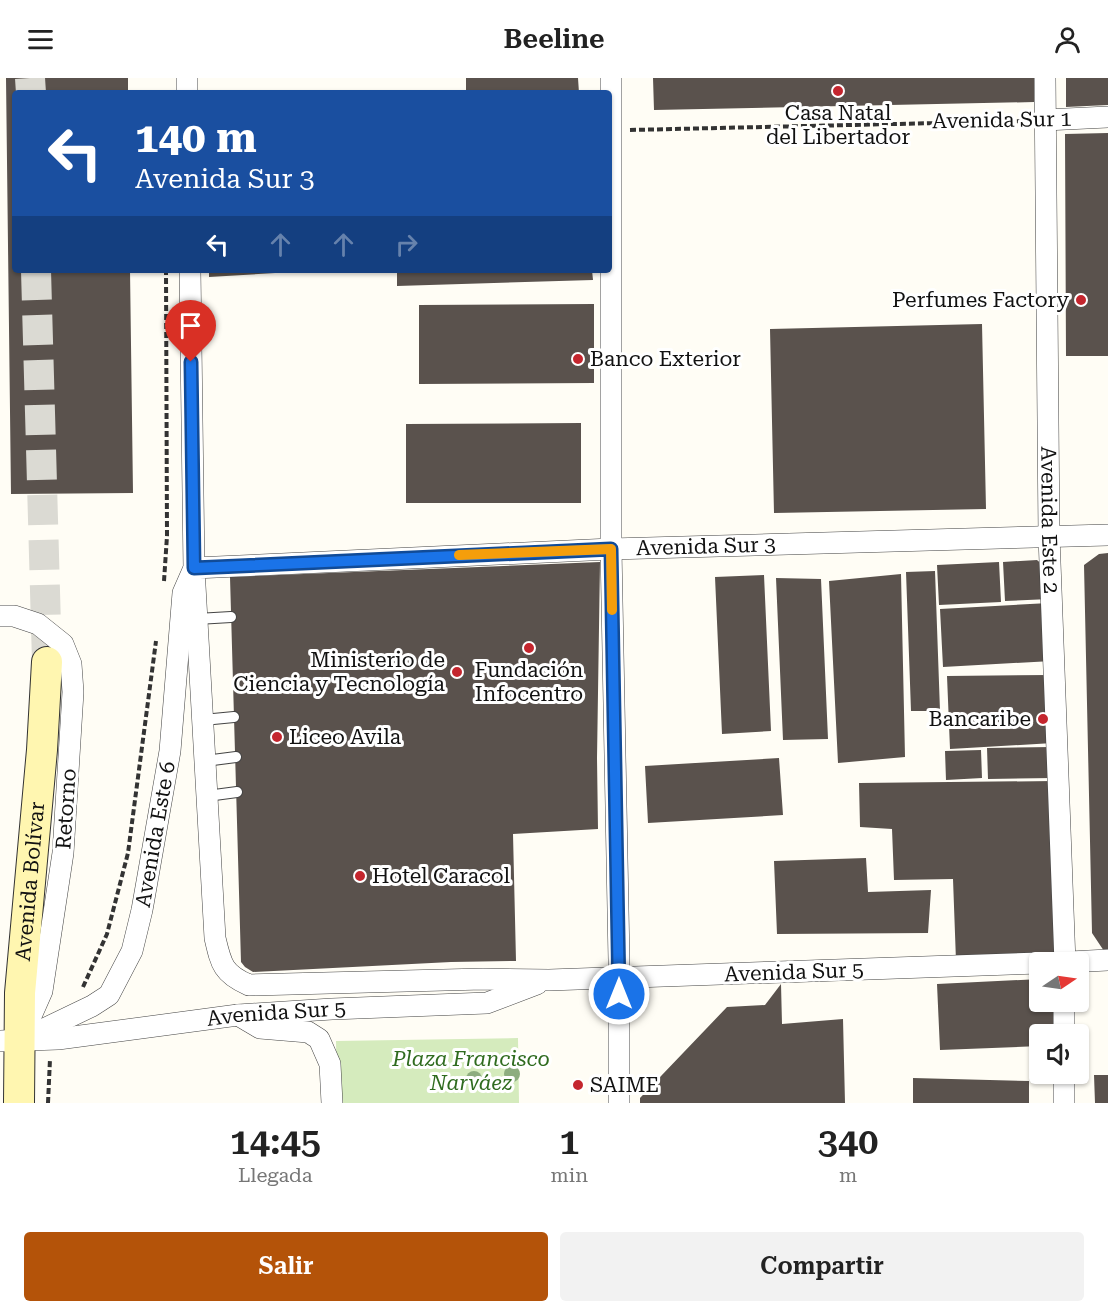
<!DOCTYPE html>
<html lang="es">
<head>
<meta charset="utf-8">
<style>
  :root { --surface:#fff; --page:#f2f2f2; --text:#222; --muted:#767676; --accent:#b45309 }
  body { margin:0; font-family:"Roboto Serif",serif; background:var(--page); color:var(--text); height:100vh; display:flex; flex-direction:column; font-size:22px; white-space:nowrap }
  * { box-sizing:border-box; margin:0 }
  p { font-size:20px; color:var(--muted) }
  .icon { flex:none; width:33px; height:33px; fill:none; stroke:currentColor; stroke-width:2; stroke-linecap:round; stroke-linejoin:round }
  .map { position:relative; height:1025px; overflow:hidden }
  .side { display:flex; flex-direction:column; background:var(--surface); flex:1 }
  .side>* { flex:none }
  .top-card { position:absolute; left:12px; top:12px; width:600px; height:183px; border-radius:6px; box-shadow:0 2px 4px #0004; background:#1a4fa0; color:#fff; overflow:hidden }
  .needle { width:39px; rotate:77deg }
  .tools { position:absolute; left:1029px; top:874px; display:grid; gap:12px }
  .tools a { display:grid; place-items:center; width:60px; height:60px; border-radius:6px; background:var(--surface); box-shadow:0 2px 4px #0004; font-size:30px }
  .pin { position:absolute; display:grid; place-items:center; width:51px; height:51px; color:#fff; margin:-62px -26px; border-radius:50% 50% 50% 0; rotate:-45deg; box-shadow:0 0 6px #0007 }
  .pin .icon { rotate:45deg }
  .me { position:absolute; width:66px; margin:-33px; rotate:0deg; stroke-linejoin:round; filter:drop-shadow(0 0 4px #0008) }
  .turn { display:flex; align-items:center; gap:21px; height:126px; padding:0 24px; font-size:27px }
  .turn .icon { width:78px; height:78px; stroke-width:2.5 }
  .turn b { display:block; font-size:42px; line-height:51px }
  .lanes { display:flex; align-items:center; height:57px; padding:0 24px; background:#0003; justify-content:center; gap:30px; direction:ltr }
  .lanes .off { opacity:.35 }
  .eta { display:flex; justify-content:space-evenly; align-items:center; height:102px; text-align:center }
  .eta b { font-size:36px; font-weight:600; line-height:42px }
  .primary-button { display:flex; gap:12px; margin-top:auto; padding:12px 24px }
  .primary-button a { flex:1; height:69px; border-radius:6px; background:var(--accent); color:#fff; font-size:24px; font-weight:600; line-height:69px; text-align:center }
  .primary-button a+a { background:var(--page); color:var(--text) }
  header { display:flex; justify-content:space-between; align-items:center; height:78px; padding:0 24px; background:var(--surface); font-size:27px; font-weight:600 }
  .map>svg:first-child { display:block }
  .green { fill:#d5ebbd }
  .building { fill:#5a524d }
  .lines { fill:none; stroke-linecap:round; stroke-linejoin:round }
  .secondary-tunnel { stroke:#dbdad3; stroke-width:30; stroke-dasharray:30 15; stroke-linecap:butt }
  .lane-casing { stroke:#444; stroke-width:12 }
  .street-casing { stroke:#444; stroke-width:22 }
  .secondary-casing { stroke:#333; stroke-width:32 }
  .path { stroke:#333; stroke-width:4; stroke-dasharray:6 3; stroke-linecap:butt }
  .lane { stroke:#fff; stroke-width:10 }
  .street { stroke:#fff; stroke-width:21 }
  .secondary { stroke:#fff6b0; stroke-width:30 }
  .tree { fill:#8dad7f }
  .route-casing { stroke:#114b97; stroke-width:15 }
  .route { stroke:#1a73e8; stroke-width:10 }
  .slow { stroke:#f59e0b; stroke-width:10 }
  .poi-dot { fill:#c4262e; stroke:#fff; stroke-width:2 }
  .labels { text-anchor:middle; stroke-width:6; stroke-linejoin:round; paint-order:stroke }
  .poi-label { font-size:21px; fill:#111; stroke:#fff; text-anchor:start }
  .street-label { font-size:21px; fill:#111; stroke:#fff }
  .park-label { font-size:21px; font-style:italic; fill:#2f6b1f; stroke:#fff }
</style>
</head>
<body>
<header><svg class="icon" aria-label="menu" viewBox="0 0 24 24"><path d="M4 6h16M4 12h16M4 18h16"/></svg>Beeline<svg class="icon" aria-label="person" viewBox="0 0 24 24"><circle cx="12" cy="8" r="4"/><path d="M4 21q1-7 8-7t8 7"/></svg></header>
<div class="map">
<svg width="1108" height="1025" viewBox="0 0 1108 1025">
  <rect width="100%" height="100%" fill="#fffdf5"/>
  <!-- green -->
  <path class="green" d="M518,960L519,1025H337L336,963Z"/>
  <!-- building -->
  <path class="building" d="M6,0H128V15H15V192H130L133,415L11,416Z
    M466,0H578L579,15H466Z
    M653,0H1034V24L654,32Z
    M1066,0H1108V27L1066,29Z
    M1108,55V278H1066L1065,56Z
    M209,192H292V194L209,199Z
    M397,192H592L593,202L397,208Z
    M594,226V305L419,306V227Z
    M982,246L986,431L774,435L770,251Z
    M581,345V425H406V346Z
    M1108,475V876H1106L1092,855L1084,487L1099,476Z
    M1037,482L1045,489L1050,521L1005,523L1003,484Z
    M600,484L597,680L598,751L513,756L516,883L451,884L253,894L245,889L241,884L230,499Z
    M999,484L1001,524L939,527L937,487Z
    M935,493L940,633H911L906,494Z
    M901,496L905,679L838,685L829,503Z
    M764,497L771,653L722,656L715,499Z
    M776,500L821,501L828,661L783,662Z
    M1049,525L1052,583L943,589L940,531Z
    M1050,597L1053,665L950,671L947,598Z
    M1052,669L1053,700L988,701L987,670Z
    M981,672L982,700L946,702L945,673Z
    M779,680L783,737L648,745L645,688Z
    M1054,703L1060,873L1051,881L956,883L953,801L894,802L892,751L860,749L859,705Z
    M866,780L868,814L931,812L928,855L777,856L774,783Z
    M1040,901V924H1060L1061,957H1040V968L940,972L937,906Z
    M781,906L782,946L843,941L845,1025H640V1020L727,929L765,927Z
    M1094,997H1108V1025H1095Z
    M913,1000L1029,1003V1025H913Z"/>
  <g class="lines">
    <!-- secondary-tunnel -->
    <path class="secondary-tunnel" d="M30,0L31,15
      M36,192L47,584"/>
    <defs>
      <path id="lane" d="M197,541L231,539
        M203,642L234,639
        M205,683L236,679
        M207,718L237,714"/>
      <g id="street">
        <path d="M187,0V15"/>
        <path d="M611,0V471L619,882V1025"/>
        <path id="s1" d="M1045,0L1049,458L1065,885"/>
        <path d="M1045,42L1108,39"/>
        <path d="M0,538H14L38,546L63,566L71,586L73,614L63,775L42,913L24,954"/>
        <path id="s2" d="M1040,885L549,902L483,901L249,907C223,896 221,886 215,860L194,490L611,471L1108,457"/>
        <path d="M1050,885L1108,882"/>
        <path d="M238,937L260,950L308,954L319,961L330,986L332,1025"/>
        <path d="M1064,957V924"/>
        <path id="s3" d="M0,963L58,961L238,937L332,931L487,925L537,906"/>
        <path id="s4" d="M19,963L92,928L109,917L132,873L142,832L170,673L183,515L194,490L190,192"/>
        <path d="M1064,1025V996"/>
      </g>
      <g id="secondary">
        <path id="s5" d="M19,1025L20,915L42,672L47,584"/>
      </g>
    </defs>
    <!-- lane casing -->
    <use href="#lane" class="lane-casing"/>
    <!-- street casing -->
    <use href="#street" class="street-casing"/>
    <!-- secondary casing -->
    <use href="#secondary" class="secondary-casing"/>
    <!-- path -->
    <path class="path" d="M630,52L1027,43
      M164,503L167,458L166,192
      M83,909L107,856L128,775L156,563
      M48,1025L50,981"/>
    <!-- lane -->
    <use href="#lane" class="lane"/>
    <!-- street -->
    <use href="#street" class="street"/>
    <!-- secondary -->
    <use href="#secondary" class="secondary"/>
  </g>
  <!-- trees -->
  <g class="tree">
    <circle cx="512" cy="996" r="8"/>
    <circle cx="474" cy="1001" r="8"/>
  </g>
  <g class="lines">
    <defs>
      <path id="route" d="M191,284L194,490L611,471L619,916"/>
    </defs>
    <!-- route casing -->
    <use href="#route" class="route-casing"/>
    <!-- route -->
    <use href="#route" class="route"/>
    <!-- slow -->
    <path class="slow" d="M459,477L611,471L612,532"/>
  </g>
  <!-- markers -->
  <g class="poi-dot">
    <circle cx="838" cy="13" r="6"/>
    <circle cx="1081" cy="222" r="6"/>
    <circle cx="578" cy="281" r="6"/>
    <circle cx="529" cy="570" r="6"/>
    <circle cx="457" cy="594" r="6"/>
    <circle cx="1043" cy="641" r="6"/>
    <circle cx="277" cy="659" r="6"/>
    <circle cx="360" cy="798" r="6"/>
    <circle cx="578" cy="1007" r="6"/>
  </g>
  <g class="labels">
    <!-- poi labels -->
    <g class="poi-label">
      <text x="838" y="42" text-anchor="middle">Casa Natal<tspan x="838" dy="24">del Libertador</tspan></text>
      <text x="1069" y="229" text-anchor="end">Perfumes Factory</text>
      <text x="590" y="288">Banco Exterior</text>
      <text x="445" y="589" text-anchor="end">Ministerio de<tspan x="445" dy="24">Ciencia y Tecnología</tspan></text>
      <text x="529" y="599" text-anchor="middle">Fundación<tspan x="529" dy="24">Infocentro</tspan></text>
      <text x="1031" y="648" text-anchor="end">Bancaribe</text>
      <text x="289" y="666">Liceo Avila</text>
      <text x="372" y="805">Hotel Caracol</text>
      <text x="590" y="1014">SAIME</text>
    </g>
    <!-- street labels -->
    <g class="street-label">
      <text transform="translate(1002 42) rotate(-1)" y="7">Avenida Sur 1</text>
      <text dy="7" stroke="none"><textPath href="#s1" startOffset="442">Avenida Este 2</textPath></text>
      <text dy="7" stroke="none"><textPath href="#s2" startOffset="1736">Avenida Sur 3</textPath></text>
      <text transform="translate(66 731) rotate(-86)" y="7">Retorno</text>
      <text dy="7" stroke="none"><textPath href="#s4" startOffset="270">Avenida Este 6</textPath></text>
      <text dy="7" stroke="none"><textPath href="#s5" startOffset="222">Avenida Bolívar</textPath></text>
      <text transform="translate(794 894) rotate(-2)" y="7">Avenida Sur 5</text>
      <text dy="7" stroke="none"><textPath href="#s3" startOffset="278">Avenida Sur 5</textPath></text>
    </g>
    <!-- park labels -->
    <g class="park-label">
      <text x="471" y="988">Plaza Francisco<tspan x="471" dy="24">Narváez</tspan></text>
    </g>
  </g>
</svg>
<div class="tools">
<a><svg class="needle" viewBox="-14 -14 28 28"><path d="M0-13l5 13h-10z" fill="#e53935"/><path d="M0 13l5-13h-10z" fill="#767676"/></svg></a>
<a><svg class="icon" aria-label="sound" viewBox="0 0 24 24"><path d="M4 9h4l5-4v14l-5-4H4zM17 9q2 3 0 6"/></svg></a>
</div>
<div class="pin" style="left:191px;top:284px;background:#d93025"><svg class="icon" aria-label="arrive" viewBox="0 0 24 24"><path d="M6 21V4h12l-3 4 3 4H6"/></svg></div>
<svg class="me" style="left:619px;top:916px" viewBox="-20 -20 40 40"><circle r="17" fill="#1a73e8" stroke="#fff" stroke-width="3"/><path d="M0-11L8 9 0 5-8 9z" fill="#fff"/></svg>
<div class="top-card">
<div class="turn"><svg class="icon" aria-label="left" viewBox="0 0 24 24"><path d="M17 20v-9H6M10 6l-5 5 5 5"/></svg><div><b>140 m</b>Avenida Sur 3</div></div>
<div class="lanes"><svg class="icon" aria-label="left" viewBox="0 0 24 24"><path d="M17 20v-9H6M10 6l-5 5 5 5"/></svg><svg class="icon off" aria-label="ahead" viewBox="0 0 24 24"><path d="M12 20V5M6 11l6-6 6 6"/></svg><svg class="icon off" aria-label="ahead" viewBox="0 0 24 24"><path d="M12 20V5M6 11l6-6 6 6"/></svg><svg class="icon off" aria-label="right" viewBox="0 0 24 24"><path d="M7 20v-9h11M14 6l5 5-5 5"/></svg></div>
</div>
</div>
<section class="side">
<div class="eta">
<div><b>14:45</b><p>Llegada</p></div>
<div><b>1</b><p>min</p></div>
<div><b>340</b><p>m</p></div>
</div>
<div class="primary-button"><a>Salir</a><a>Compartir</a></div>
</section>
</body>
</html>
